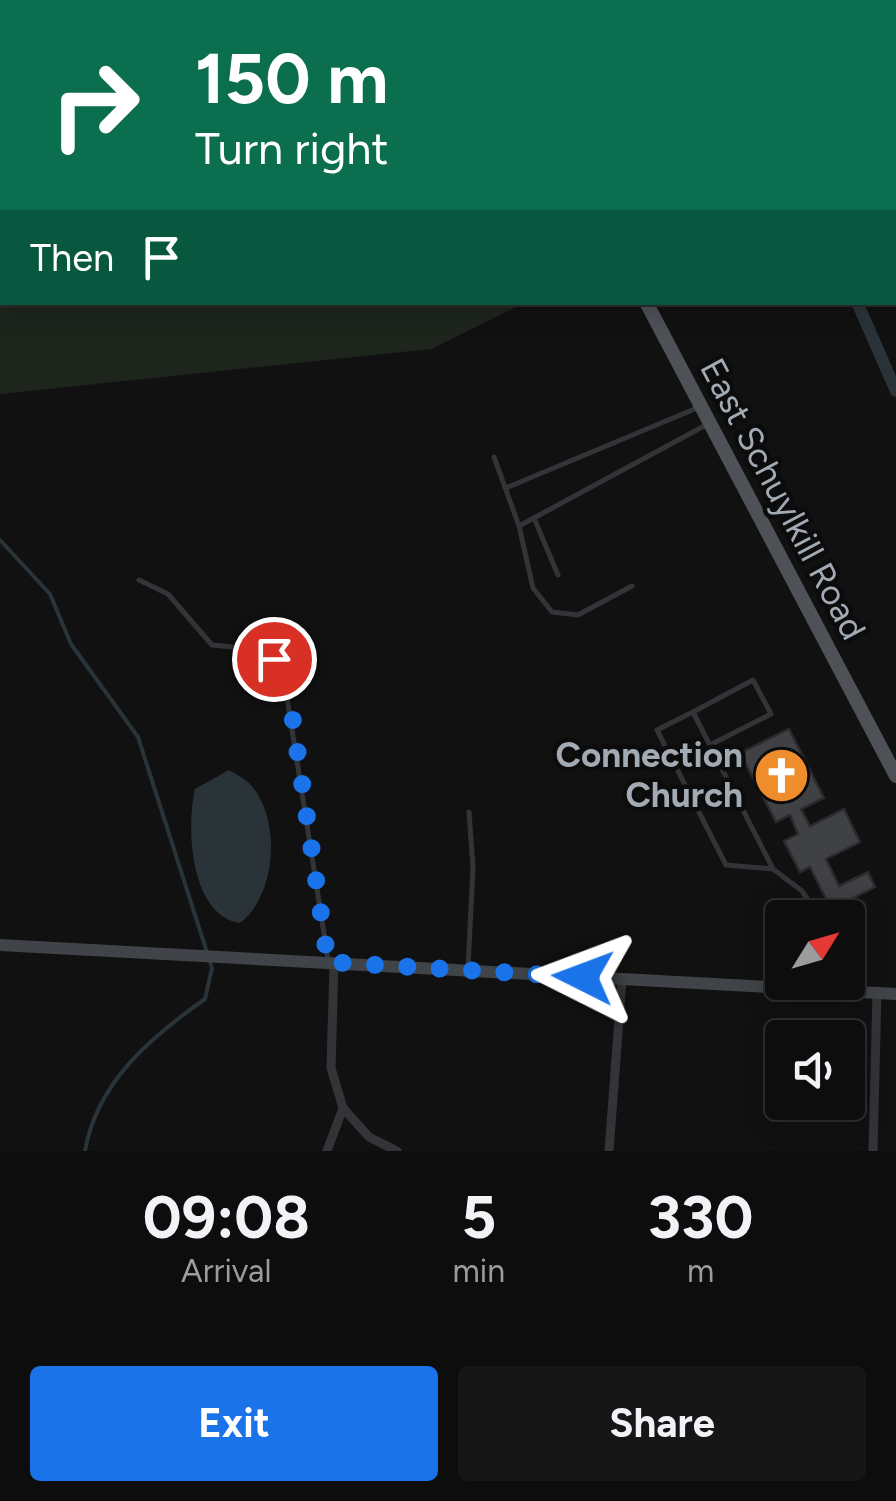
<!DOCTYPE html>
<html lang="en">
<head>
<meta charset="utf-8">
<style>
  :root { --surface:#0d0d0e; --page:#161617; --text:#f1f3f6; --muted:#9a9c9e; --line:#2d2d2e; --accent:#1a73e8 }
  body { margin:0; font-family:Figtree,sans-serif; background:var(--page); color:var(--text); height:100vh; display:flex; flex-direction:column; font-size:38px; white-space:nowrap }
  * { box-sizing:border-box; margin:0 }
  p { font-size:32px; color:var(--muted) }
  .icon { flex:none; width:55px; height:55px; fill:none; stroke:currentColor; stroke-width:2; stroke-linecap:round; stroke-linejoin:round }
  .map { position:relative; height:1151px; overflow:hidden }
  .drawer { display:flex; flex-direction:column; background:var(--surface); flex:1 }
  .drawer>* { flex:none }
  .top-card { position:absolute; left:0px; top:0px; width:898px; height:305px; box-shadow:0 5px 25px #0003,0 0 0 2px var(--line); background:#0b6e4f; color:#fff; overflow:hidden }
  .needle { width:65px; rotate:53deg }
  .tools { position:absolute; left:765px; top:900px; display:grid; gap:20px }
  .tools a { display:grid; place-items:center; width:100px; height:100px; border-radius:10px; background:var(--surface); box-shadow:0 5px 25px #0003,0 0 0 2px var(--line); font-size:50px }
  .pin { position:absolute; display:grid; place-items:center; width:85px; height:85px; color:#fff; margin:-42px; border:5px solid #fff; border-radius:50%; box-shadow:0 2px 10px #0007 }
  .me { position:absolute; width:110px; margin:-55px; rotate:273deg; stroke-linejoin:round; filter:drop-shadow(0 0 8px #0008) }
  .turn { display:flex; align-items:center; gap:35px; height:210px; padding:0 30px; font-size:45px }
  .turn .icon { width:130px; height:130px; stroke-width:2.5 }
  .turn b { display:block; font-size:70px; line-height:85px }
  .then { display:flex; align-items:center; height:95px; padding:0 30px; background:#0003; gap:20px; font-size:38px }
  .eta { display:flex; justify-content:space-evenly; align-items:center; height:170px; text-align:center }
  .eta b { font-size:60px; font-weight:700; line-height:70px }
  .button { display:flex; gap:20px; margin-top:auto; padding:20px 30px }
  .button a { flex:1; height:115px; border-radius:10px; background:var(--accent); color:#fff; font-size:40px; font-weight:700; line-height:115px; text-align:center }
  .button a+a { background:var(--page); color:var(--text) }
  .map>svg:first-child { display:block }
  .green { fill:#1d251d }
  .water { fill:#2a3438 }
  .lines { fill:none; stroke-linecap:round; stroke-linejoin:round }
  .stream { stroke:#2a3438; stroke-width:4 }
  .canal { stroke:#2a3438; stroke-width:12 }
  .building { fill:#404145; stroke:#2b2b2e; stroke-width:2.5 }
  .path { stroke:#383b3e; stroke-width:2.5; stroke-dasharray:5 8; stroke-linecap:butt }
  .lane { stroke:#323437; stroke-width:5 }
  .street { stroke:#323437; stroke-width:9 }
  .secondary { stroke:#404347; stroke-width:12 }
  .primary { stroke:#4e5156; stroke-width:14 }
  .highway { stroke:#5e6268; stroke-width:18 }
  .route { stroke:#1a73e8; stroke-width:18; stroke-dasharray:0 32.4 }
  .labels { text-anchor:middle; stroke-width:9; stroke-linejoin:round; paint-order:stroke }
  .street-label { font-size:35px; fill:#a2aab3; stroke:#0c0c0d }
  .poi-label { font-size:35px; font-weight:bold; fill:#a2aab3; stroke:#0c0c0d; text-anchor:end }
</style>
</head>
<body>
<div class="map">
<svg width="896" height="1151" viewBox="0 0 896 1151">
  <rect width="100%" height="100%" fill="#111112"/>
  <!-- green -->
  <path class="green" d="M0,0H758L2,2V302L524,303L431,349L0,394Z"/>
  <!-- water -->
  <path class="water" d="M229,770C235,774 244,778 249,783C282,817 277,895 240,923C190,915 186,828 195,789Z"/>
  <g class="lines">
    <!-- stream -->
    <path class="stream" d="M0,540L50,594L71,644L138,737L212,968L205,999C151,1037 97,1082 85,1151"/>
    <!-- canal -->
    <path class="canal" d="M748,0L749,2
      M857,302L896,391"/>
  </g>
  <!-- building -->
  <path class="building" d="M789,729L824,798L801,809L810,826L844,809L860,842L826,859L839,886L868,872L875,887L831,909L810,867L800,872L784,841L798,834L790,815L776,822L740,753Z"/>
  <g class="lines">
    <!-- path -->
    <path class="path" d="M56,0L60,2
      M295,0L296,2
      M185,2L186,0
      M0,78L2,79"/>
    <!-- lane -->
    <path class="lane" d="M321,2L325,0
      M494,457L519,526L706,425
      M506,488L697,408
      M534,518L558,575
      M519,526L533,588L552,612L578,615L632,586
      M139,580L168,594L212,645C240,648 266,648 283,672L328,959
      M693,712L753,680L771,714L710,745
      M773,869L726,865L657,730L693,712L773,869L802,891L820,918
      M848,960V988
      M468,968L473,867L469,812"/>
    <!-- street -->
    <path class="street" d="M343,1108L369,1137L397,1151
      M327,1151L343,1108L331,1068L334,963
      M609,1151L622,979
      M873,1151L877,992"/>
    <!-- secondary -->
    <path class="secondary" d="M0,945L896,994"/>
    <!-- primary -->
    <path class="primary" d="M489,0L490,2
      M646,302L896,776"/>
    <!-- highway -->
    <path class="highway" d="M840,0L841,2
      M864,0L865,2
      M895,92L896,95
      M895,163L896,166"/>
  </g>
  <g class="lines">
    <!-- route -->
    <path class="route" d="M274,659L283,672L292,714L328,962L583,977"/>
  </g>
  <!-- icons -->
  <defs>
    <symbol id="church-disc" viewBox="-11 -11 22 22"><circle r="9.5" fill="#ef8c2c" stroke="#0c0c0d"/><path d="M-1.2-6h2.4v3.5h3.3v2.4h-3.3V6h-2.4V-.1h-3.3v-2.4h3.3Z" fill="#fff"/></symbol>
  </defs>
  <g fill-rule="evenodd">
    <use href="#church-disc" x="750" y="744" width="63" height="63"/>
  </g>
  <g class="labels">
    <!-- street labels -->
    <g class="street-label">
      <text transform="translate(783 499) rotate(62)" y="12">East Schuylkill Road</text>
    </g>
    <!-- poi labels -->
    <g class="poi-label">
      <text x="743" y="767">Connection<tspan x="743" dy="40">Church</tspan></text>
    </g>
  </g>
</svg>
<div class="tools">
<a><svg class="needle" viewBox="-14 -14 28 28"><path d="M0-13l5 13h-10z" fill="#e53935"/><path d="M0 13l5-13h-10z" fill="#9a9c9e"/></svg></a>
<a><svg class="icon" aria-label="sound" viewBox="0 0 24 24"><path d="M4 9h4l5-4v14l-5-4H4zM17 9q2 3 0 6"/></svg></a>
</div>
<div class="pin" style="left:274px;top:659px;background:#d93025"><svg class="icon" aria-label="arrive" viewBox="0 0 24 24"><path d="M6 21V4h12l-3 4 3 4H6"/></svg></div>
<svg class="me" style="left:583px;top:977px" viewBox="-20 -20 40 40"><path d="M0-17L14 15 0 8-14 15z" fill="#1a73e8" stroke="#fff" stroke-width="4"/></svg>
<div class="top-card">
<div class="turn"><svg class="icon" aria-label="right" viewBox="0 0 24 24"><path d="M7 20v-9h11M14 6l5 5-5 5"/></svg><div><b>150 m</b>Turn right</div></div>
<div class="then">Then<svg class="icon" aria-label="arrive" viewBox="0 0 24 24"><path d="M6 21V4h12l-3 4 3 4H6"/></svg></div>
</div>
</div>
<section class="drawer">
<div class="eta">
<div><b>09:08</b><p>Arrival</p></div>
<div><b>5</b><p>min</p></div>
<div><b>330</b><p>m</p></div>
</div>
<div class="button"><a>Exit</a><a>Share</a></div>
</section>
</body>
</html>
